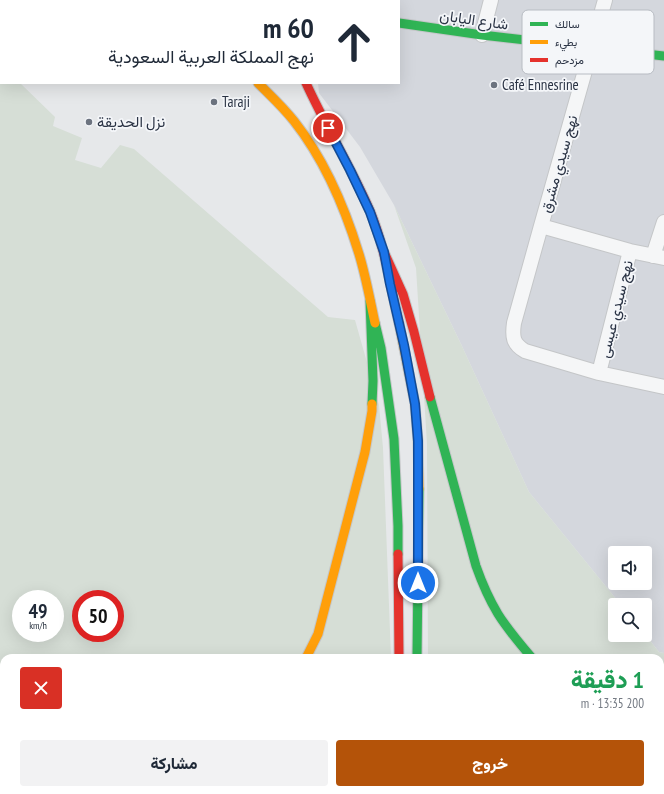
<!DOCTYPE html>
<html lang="ar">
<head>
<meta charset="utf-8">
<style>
  :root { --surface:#fff; --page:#f2f2f3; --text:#1f2937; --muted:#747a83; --accent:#b45309 }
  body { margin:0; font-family:"PT Sans Narrow",Vazirmatn,sans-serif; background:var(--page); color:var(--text); direction:rtl; height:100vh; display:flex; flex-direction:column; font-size:15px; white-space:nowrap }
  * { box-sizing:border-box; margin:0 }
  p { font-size:13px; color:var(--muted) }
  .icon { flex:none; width:22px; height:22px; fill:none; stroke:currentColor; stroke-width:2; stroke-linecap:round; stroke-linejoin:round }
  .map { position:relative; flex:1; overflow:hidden; direction:ltr }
  .sheet { position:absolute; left:0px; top:654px; width:664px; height:140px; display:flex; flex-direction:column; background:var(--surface); border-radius:12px 12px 0 0; box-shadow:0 4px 16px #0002; direction:rtl }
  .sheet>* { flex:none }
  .top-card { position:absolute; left:0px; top:0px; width:400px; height:84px; box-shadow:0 4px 16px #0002; direction:rtl; background:#fff; color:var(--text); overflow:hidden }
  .fabs { position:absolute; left:608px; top:546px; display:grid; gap:8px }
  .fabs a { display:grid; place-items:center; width:44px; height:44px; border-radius:4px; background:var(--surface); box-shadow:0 4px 16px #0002; font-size:20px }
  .speed { position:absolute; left:12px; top:590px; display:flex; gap:8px; font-size:20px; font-weight:700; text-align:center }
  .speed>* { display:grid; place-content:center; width:52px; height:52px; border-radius:50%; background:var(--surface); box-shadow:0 4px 16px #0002; line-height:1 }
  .speed small { font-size:10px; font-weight:400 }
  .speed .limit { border:6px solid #d22; background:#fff; color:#111 }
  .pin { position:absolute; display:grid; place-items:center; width:34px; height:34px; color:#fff; margin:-17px; border:2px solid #fff; border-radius:50%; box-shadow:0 1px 4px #0007 }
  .me { position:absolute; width:44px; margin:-22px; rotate:0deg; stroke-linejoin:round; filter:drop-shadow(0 0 3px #0008) }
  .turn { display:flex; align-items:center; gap:14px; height:84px; padding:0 20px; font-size:18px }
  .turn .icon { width:52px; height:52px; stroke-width:2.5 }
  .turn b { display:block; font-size:28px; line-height:34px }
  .round { display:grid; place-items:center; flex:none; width:42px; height:42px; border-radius:4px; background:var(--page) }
  .headline { display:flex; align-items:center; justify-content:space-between; height:68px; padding:0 20px }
  h1 { font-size:24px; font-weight:800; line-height:30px; color:#1e9e55 }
  .button { display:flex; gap:8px; margin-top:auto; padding:8px 20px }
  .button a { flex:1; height:46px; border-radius:4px; background:var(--accent); color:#fff; font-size:16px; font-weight:800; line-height:46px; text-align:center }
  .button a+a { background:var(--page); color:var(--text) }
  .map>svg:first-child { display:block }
  .built { fill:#d4d7dd; fill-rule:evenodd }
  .green { fill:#d6ded6; fill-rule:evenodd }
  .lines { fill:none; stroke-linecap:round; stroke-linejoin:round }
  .street-casing { stroke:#c4c6c8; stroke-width:16 }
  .fast-casing { stroke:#c4c6c8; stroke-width:11 }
  .slow-casing { stroke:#c4c6c8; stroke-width:11 }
  .jam-casing { stroke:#c4c6c8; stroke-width:11 }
  .street { stroke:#f5f6f7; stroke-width:14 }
  .fast { stroke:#30b455; stroke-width:9 }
  .slow { stroke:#ff9f0a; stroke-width:9 }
  .jam { stroke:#e5322d; stroke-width:9 }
  .route-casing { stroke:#114b97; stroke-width:10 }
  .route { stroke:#1a73e8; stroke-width:7 }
  .poi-dot { fill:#6c737f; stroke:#f4f6f9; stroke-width:1.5 }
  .labels { text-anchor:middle; stroke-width:3.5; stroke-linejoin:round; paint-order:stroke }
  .street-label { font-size:15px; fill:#2b3445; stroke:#f4f6f9 }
  .poi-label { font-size:15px; fill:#2b3445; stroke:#f4f6f9; text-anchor:start }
  .key { fill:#f4f6f9; stroke:#b8bcc3; stroke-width:1 }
  .key-label { font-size:11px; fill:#2b3445 }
</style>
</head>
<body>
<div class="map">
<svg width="664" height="794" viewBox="0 0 664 794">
  <rect width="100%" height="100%" fill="#e6e8ea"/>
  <!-- built -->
  <path class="built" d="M292,0H664V653L659,652L645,634V605H621L529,492L461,344L394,205L360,147L319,93L318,83H399V1H293ZM615,553H645V583H615Z"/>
  <!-- green -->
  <path class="green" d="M0,63L1,64V83H20L55,117L53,126L82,138L75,160L101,168L120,145L134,149L328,317L355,320L379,405L383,448L391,658H4V743L0,744ZM21,599H55V633H21ZM81,599H115V633H81Z
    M394,205L461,344L529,492L621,605H615V635L645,634L659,652L664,653V725H660V658H428L427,444L416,268Z"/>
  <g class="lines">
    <defs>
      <path id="street" d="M605,0L541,226L630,251L664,258
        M482,35L491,0
        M541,226L514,323C512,337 513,344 525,351L599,373L664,387
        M653,256L664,222
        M599,373L630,251"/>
      <path id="fast" d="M399,23L482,35L664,56
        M370,301L373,381L372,404
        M375,323L381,348L394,439L398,526V554
        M430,397L476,566C482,583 489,599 498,614C508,630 520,644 532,658
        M417,658L419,489
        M399,790V794
        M216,794L241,790"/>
      <path id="slow" d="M184,0L185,1
        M283,0L285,1
        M258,83C270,95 283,107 294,121C324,159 345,208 359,254C366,277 370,300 375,323
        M399,323L415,404L418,441L419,489
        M306,658L318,634L365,452L372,411V404
        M660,721L664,722
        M417,790V794
        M11,794L25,790"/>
      <path id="jam" d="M234,1L236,0
        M306,83C326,127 351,167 370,211C385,247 390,285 399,323
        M384,252L403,294L414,332L430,397
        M398,554L399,658
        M660,742H664
        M660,785H664"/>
    </defs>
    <!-- street casing -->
    <use href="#street" class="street-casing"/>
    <!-- fast casing -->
    <use href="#fast" class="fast-casing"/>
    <!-- slow casing -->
    <use href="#slow" class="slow-casing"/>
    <!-- jam casing -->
    <use href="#jam" class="jam-casing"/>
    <!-- street -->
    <use href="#street" class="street"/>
    <!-- fast -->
    <use href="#fast" class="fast"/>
    <!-- slow -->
    <use href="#slow" class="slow"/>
    <!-- jam -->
    <use href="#jam" class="jam"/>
  </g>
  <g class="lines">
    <defs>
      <path id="route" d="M328,128L350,170L370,212L384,252L390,284L404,345L415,404L418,441V583"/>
    </defs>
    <!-- route casing -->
    <use href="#route" class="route-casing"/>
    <!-- route -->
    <use href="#route" class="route"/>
  </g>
  <!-- markers -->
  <g class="poi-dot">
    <circle cx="494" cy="85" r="4"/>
    <circle cx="214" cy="102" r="4"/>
    <circle cx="89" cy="122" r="4"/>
  </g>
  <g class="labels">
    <!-- street labels -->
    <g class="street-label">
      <text transform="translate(474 20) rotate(8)" y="5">شارع اليابان</text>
      <text transform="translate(559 164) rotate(-74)" y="5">نهج سيدي مشرق</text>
      <text transform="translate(616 309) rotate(-76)" y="5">نهج سيدي عيسى</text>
    </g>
    <!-- poi labels -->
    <g class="poi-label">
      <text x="502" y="90">Café Ennesrine</text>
      <text x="222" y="107">Taraji</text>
      <text x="97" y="127">نزل الحديقة</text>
    </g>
  </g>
  <!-- legend -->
  <rect x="522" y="10" width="132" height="64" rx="6" class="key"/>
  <rect x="530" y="22" width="18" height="4" fill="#30b455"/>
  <rect x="530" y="40" width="18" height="4" fill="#ff9f0a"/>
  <rect x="530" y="58" width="18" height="4" fill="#e5322d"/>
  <g class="key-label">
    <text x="555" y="28">سالك</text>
    <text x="555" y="46">بطيء</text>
    <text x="555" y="64">مزدحم</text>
  </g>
</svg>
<div class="fabs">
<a><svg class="icon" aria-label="sound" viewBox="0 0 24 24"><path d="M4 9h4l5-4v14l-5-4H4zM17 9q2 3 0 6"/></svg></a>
<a><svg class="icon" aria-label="search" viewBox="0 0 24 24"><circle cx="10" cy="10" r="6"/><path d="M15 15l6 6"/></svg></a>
</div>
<div class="speed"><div>49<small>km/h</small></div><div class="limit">50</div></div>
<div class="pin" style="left:328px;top:128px;background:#d93025"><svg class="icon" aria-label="arrive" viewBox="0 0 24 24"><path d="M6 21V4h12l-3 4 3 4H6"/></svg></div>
<svg class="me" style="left:418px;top:583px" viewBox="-20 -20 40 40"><circle r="17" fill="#1a73e8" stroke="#fff" stroke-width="3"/><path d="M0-11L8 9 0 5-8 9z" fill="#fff"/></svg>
<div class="top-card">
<div class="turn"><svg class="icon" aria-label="ahead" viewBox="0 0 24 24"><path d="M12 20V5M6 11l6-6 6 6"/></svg><div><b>60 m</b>نهج المملكة العربية السعودية</div></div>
</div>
<section class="sheet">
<div class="headline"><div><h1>1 دقيقة</h1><p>200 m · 13:35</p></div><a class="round" style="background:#d93025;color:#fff"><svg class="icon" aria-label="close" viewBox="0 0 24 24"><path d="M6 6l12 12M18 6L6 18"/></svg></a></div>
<div class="button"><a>خروج</a><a>مشاركة</a></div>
</section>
</div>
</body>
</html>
